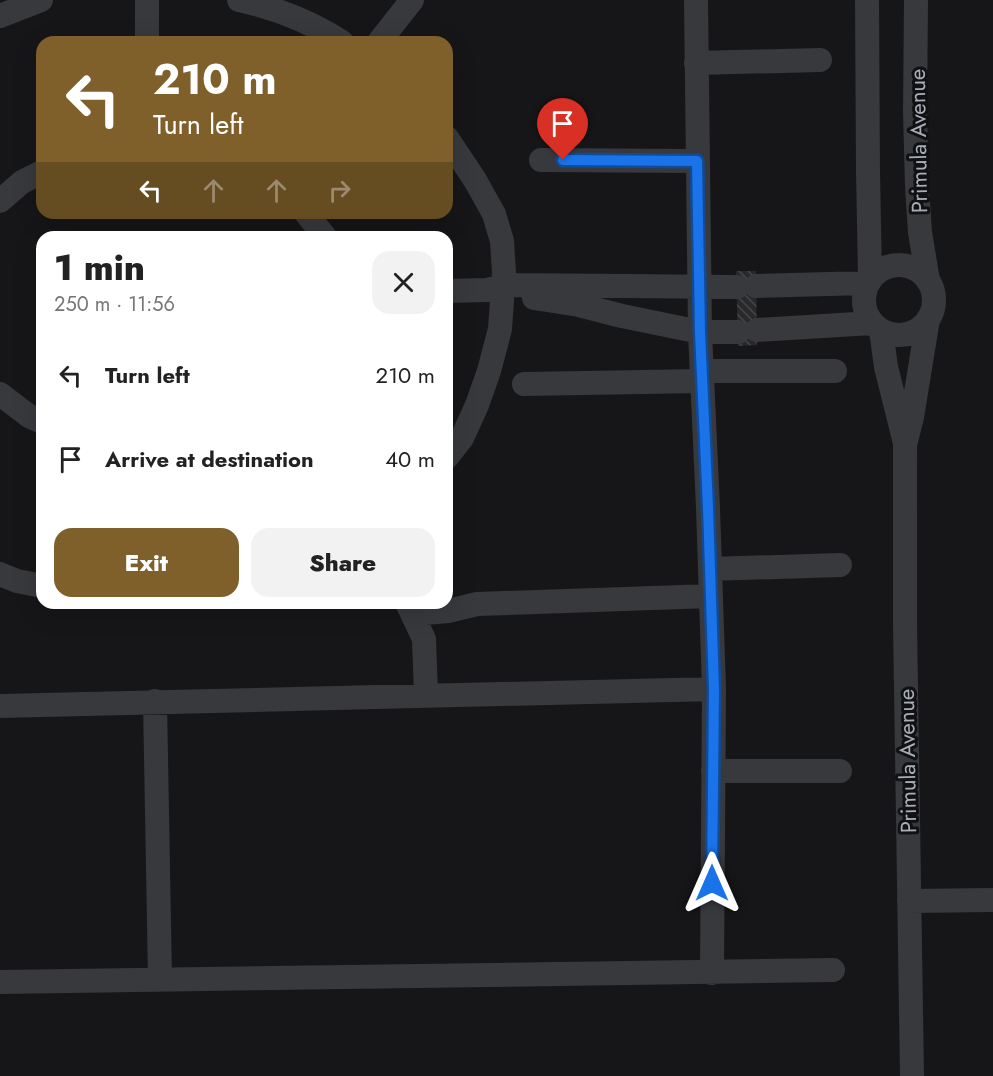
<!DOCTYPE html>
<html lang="en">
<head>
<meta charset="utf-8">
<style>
  :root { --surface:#fff; --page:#f2f2f2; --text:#222; --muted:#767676; --accent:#80602a }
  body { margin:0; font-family:Jost,sans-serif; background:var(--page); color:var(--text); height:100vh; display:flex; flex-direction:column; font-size:22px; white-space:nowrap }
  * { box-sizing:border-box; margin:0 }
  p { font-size:20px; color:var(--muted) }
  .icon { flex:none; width:33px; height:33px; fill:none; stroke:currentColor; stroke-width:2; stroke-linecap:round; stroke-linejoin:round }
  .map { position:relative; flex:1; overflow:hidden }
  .panel { position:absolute; left:36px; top:231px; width:417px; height:378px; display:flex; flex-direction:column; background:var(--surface); border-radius:18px; box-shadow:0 6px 24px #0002 }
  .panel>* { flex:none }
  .guide { position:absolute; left:36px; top:36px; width:417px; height:183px; border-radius:18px; box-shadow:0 6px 24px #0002; background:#80602a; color:#fff; overflow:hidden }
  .pin { position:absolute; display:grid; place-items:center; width:51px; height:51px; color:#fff; margin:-62px -26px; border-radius:50% 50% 50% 0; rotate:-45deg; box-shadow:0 0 6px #0007 }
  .pin .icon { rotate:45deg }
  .me { position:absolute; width:66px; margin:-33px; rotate:0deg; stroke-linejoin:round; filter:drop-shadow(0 0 4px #0008) }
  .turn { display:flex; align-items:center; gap:21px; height:126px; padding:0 18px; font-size:27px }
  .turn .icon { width:78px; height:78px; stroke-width:2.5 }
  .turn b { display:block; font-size:42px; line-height:51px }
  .lanes { display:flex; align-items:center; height:57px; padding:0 18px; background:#0003; justify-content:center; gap:30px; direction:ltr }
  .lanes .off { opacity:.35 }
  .round { display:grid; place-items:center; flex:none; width:63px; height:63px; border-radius:18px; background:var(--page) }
  .overview { display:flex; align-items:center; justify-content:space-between; height:102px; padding:0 18px }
  h1 { font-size:36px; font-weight:800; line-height:45px }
  .button { display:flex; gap:12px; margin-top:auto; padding:12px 18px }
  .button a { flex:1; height:69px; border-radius:18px; background:var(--accent); color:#fff; font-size:24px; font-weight:800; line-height:69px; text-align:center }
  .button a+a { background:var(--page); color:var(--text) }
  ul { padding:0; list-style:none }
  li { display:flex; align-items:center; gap:18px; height:84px; padding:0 18px }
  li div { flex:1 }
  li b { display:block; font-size:22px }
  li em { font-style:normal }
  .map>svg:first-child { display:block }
  .building { fill:url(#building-back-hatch) }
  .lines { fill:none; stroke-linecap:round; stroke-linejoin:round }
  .street { stroke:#37393d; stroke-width:24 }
  .route-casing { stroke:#114b97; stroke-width:15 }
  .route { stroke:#1a73e8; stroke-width:10 }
  .labels { text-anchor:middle; stroke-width:6; stroke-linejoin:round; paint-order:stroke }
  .street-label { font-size:22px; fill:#a8aeb8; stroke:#111113 }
</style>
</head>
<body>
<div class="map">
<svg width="993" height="1076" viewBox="0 0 993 1076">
  <defs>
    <pattern id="building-back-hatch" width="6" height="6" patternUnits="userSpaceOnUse" patternTransform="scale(1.5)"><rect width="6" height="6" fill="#29292c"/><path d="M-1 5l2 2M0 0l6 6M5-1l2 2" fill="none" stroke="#454648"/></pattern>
  </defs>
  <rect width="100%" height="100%" fill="#161618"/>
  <!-- building -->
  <path class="building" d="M736,271H756L757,345L738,346Z"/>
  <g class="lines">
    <!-- street -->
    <path class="street" d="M239,0C275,8 311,22 342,42
      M696,0L700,332L708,508L714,689L712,973
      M867,0L868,171L870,278
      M916,0L915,112L917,187L920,232L928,281
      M0,16L41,0
      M147,42V0
      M379,42L412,0
      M696,63L820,60
      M447,138L475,180L494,214L502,241L504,272L500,329L489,371L477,405L462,438L447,457
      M541,160L697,161
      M0,201L22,182L42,172
      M306,213L325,237
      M864 300a35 35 0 1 1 70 0a35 35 0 1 1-70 0Z
      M756,286L868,283
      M447,291L488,290L503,285L737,287
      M534,298L579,305L622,316L700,332H738
      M757,330L872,323
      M881,330L886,367L905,443
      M702,371H835
      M524,384L702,381
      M0,394L29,416L42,422
      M710,569L840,565
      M0,574L17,581L42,586
      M407,603L424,639L426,695
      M413,614L448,611L477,604L711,596
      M155,701L160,979
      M0,706L714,689
      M713,771H840
      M909,901L993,900
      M0,982L833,970
      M912,1076L905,624V445L912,417L928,319"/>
  </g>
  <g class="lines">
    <defs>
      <path id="route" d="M563,160L697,161L700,332L708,508L714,689L712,883"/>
    </defs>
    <!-- route casing -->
    <use href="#route" class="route-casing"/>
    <!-- route -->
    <use href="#route" class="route"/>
  </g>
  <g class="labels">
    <!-- street labels -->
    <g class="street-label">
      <text transform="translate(918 141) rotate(-91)" y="8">Primula Avenue</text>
      <text transform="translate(907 761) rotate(-91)" y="8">Primula Avenue</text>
    </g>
  </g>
</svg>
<div class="pin" style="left:563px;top:160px;background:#d93025"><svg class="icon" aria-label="arrive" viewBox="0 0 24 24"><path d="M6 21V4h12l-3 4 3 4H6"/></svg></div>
<svg class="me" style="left:712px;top:883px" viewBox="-20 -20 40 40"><path d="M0-17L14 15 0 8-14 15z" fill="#1a73e8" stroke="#fff" stroke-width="4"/></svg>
<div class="guide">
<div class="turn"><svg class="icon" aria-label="left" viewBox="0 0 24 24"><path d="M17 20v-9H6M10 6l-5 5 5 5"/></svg><div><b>210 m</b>Turn left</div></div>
<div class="lanes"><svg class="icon" aria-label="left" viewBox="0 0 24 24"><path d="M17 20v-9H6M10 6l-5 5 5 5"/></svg><svg class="icon off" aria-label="ahead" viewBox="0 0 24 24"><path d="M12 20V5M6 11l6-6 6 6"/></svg><svg class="icon off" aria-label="ahead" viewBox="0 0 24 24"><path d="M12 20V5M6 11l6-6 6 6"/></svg><svg class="icon off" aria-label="right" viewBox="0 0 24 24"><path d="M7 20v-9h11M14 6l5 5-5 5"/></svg></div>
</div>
<section class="panel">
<div class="overview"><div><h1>1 min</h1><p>250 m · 11:56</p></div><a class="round"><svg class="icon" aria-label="close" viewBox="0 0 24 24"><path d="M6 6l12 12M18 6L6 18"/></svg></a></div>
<ul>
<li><svg class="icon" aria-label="left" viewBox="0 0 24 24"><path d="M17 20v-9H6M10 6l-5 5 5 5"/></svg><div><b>Turn left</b></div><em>210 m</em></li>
<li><svg class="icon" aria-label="arrive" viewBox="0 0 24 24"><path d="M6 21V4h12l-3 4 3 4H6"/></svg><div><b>Arrive at destination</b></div><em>40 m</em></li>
</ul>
<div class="button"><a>Exit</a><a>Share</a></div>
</section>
</div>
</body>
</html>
